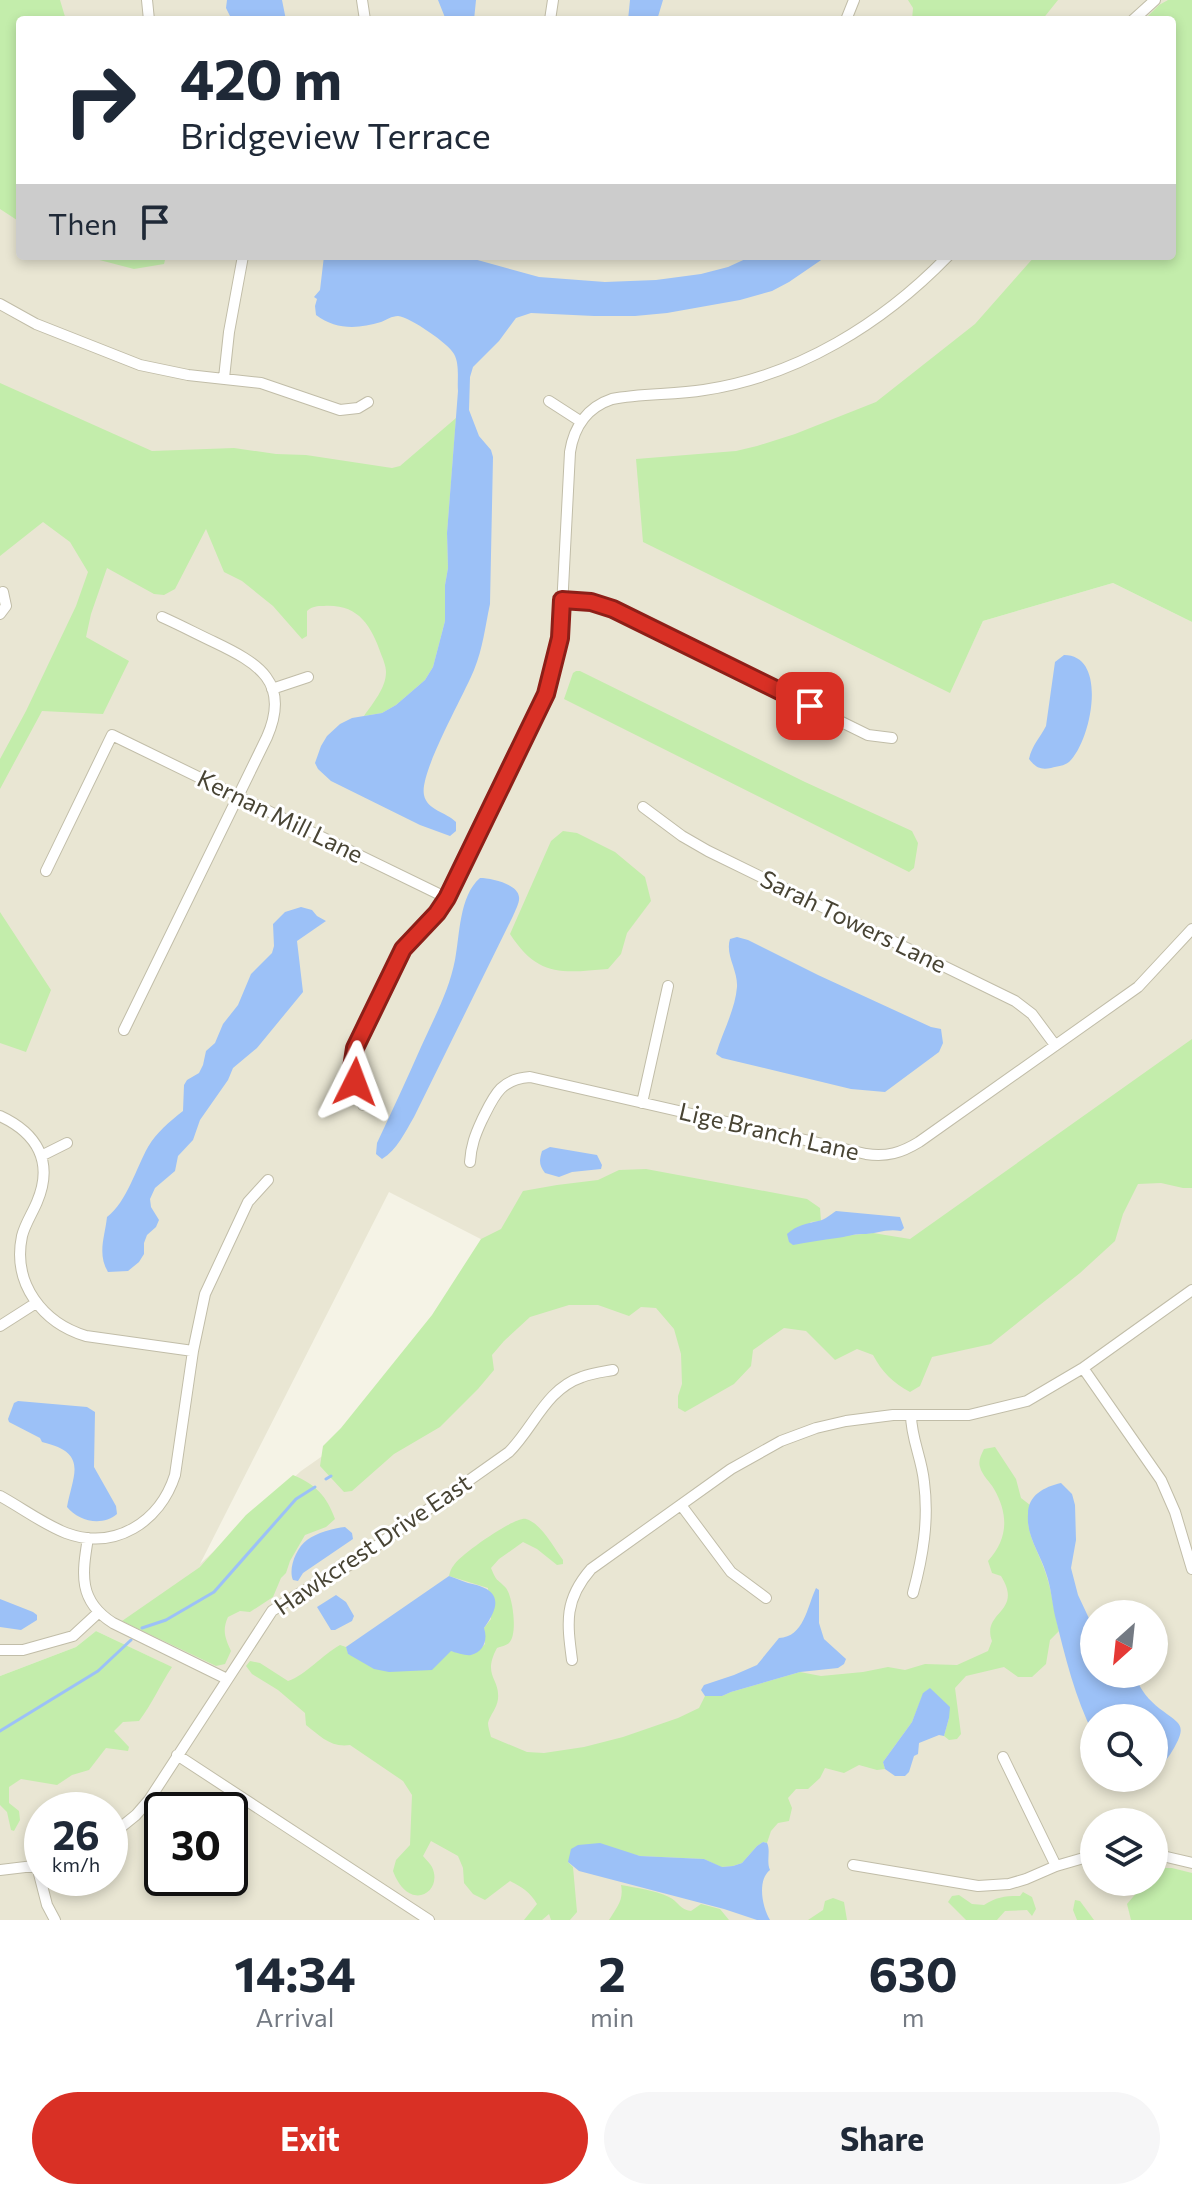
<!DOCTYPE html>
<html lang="en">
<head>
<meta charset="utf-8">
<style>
  :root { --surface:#fff; --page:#f6f6f7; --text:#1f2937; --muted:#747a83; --accent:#d93025 }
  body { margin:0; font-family:Commissioner,sans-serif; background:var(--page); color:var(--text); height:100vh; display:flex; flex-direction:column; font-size:30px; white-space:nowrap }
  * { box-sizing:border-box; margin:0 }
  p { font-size:26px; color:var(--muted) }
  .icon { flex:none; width:44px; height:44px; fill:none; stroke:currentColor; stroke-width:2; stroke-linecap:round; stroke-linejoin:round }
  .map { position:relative; height:1920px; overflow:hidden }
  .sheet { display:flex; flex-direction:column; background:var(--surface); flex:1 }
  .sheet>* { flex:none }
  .banner { position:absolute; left:16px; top:16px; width:1160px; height:244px; border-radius:8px; box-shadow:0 4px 12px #0003; background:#fff; color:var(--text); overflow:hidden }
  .needle { width:52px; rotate:207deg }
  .buttons { position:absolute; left:1080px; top:1600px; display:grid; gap:16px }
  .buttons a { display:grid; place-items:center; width:88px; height:88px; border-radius:50%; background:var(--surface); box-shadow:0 4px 12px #0003; font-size:40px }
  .speed { position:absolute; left:24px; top:1792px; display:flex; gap:16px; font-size:40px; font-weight:700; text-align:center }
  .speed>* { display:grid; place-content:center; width:104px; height:104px; border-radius:50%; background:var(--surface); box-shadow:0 4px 12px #0003; line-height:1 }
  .speed small { font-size:20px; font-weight:400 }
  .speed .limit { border:4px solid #111; border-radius:12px; background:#fff; color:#111 }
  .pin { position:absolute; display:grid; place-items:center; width:68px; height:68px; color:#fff; margin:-34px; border-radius:16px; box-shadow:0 4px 12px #0006 }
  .me { position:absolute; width:88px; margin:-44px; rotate:3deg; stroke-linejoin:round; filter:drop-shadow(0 0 6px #0008) }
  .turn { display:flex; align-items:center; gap:28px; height:168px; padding:0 32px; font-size:36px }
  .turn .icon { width:104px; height:104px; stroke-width:2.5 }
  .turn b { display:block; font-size:56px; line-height:68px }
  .then { display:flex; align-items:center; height:76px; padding:0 32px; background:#0003; gap:16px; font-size:30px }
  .eta { display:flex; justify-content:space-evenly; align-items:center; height:136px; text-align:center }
  .eta b { font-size:48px; font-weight:700; line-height:56px }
  .cta { display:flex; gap:16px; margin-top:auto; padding:16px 32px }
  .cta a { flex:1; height:92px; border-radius:48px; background:var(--accent); color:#fff; font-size:32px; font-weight:700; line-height:92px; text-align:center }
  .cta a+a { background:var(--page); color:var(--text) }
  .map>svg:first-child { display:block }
  .residential { fill:#e9e6d3; fill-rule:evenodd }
  .green { fill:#c3edab }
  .water { fill:#9cc1f7 }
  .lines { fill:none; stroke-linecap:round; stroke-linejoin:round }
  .stream { stroke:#9cc1f7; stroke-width:3 }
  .minor-casing { stroke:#c1bda8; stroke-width:12 }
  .minor { stroke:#fff; stroke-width:10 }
  .route-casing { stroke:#8d1f18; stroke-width:20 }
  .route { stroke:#d93025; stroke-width:14 }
  .labels { text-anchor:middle; stroke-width:6; stroke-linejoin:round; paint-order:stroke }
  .street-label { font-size:24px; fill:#484434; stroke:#fff }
</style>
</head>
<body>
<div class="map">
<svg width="1192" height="1920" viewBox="0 0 1192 1920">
  <rect width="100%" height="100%" fill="#f5f3e6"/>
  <!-- residential -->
  <path class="residential" d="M0,0H1192L1172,20H20V256H1078L967,655L983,621L1113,583L1192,622V1920H0V1784L161,1662L96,1631L76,1647L0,1676ZM389,1192L508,1253L341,1443L301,1471L200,1564ZM1094,1614H1154V1674H1094ZM1094,1718H1154V1778H1094ZM42,1810H110V1878H42ZM162,1810H230V1878H162ZM1094,1822H1154V1882H1094Z"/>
  <!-- green -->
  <path class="green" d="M0,0H60L66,20H20V222L0,209Z
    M908,0H1058L1042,20H912L913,8Z
    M1168,0H1192V622L1113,583L983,621L950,693L643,542L636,459L736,451L757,446L795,434L876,402L975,324L1035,256H1172V20H1144L1159,5Z
    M84,256H166L164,264L134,269Z
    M0,383L152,451L234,448L276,454L306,455L392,468L400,466L456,418L447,533L448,568L445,585V621L433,667L425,680L396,705L382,713L364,716C373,703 386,688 386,672C386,666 383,659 381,654C371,625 358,604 324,606C317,606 313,606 307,611V636L302,639L273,606L242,581L224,572L206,529L175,589L164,595L154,594L107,568L91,614L86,637L129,661L103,714L42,711L0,789V759L26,711L76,606L88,572L70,542L43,522L0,556Z
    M576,671H580L805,782L912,831L918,843L914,868L909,872L564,699L573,673Z
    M563,831L577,833L615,852L645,877L651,901L627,933L621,954L608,969C561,973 538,977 510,934L551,841Z
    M0,912L51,990L26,1052L0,1043Z
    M1192,1039V1188H1183L1161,1183L1138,1184L1123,1214L1115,1241L1080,1273L991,1344L932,1357L920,1386L910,1392C893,1383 882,1372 873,1355L857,1349L835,1360L806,1331L784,1328L753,1350L751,1366L734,1384L685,1412L678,1408V1396L682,1384L681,1354L674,1329L656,1308L641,1307L629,1316L598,1305H569L530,1317L504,1341L492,1355L494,1370L478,1389L440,1427L394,1454L352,1491L344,1492L320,1466L323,1446L341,1428L432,1315L481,1239L501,1229L523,1191L557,1185L598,1180L619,1170L646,1169L807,1199L820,1208L821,1221L810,1222L822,1238L873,1233L910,1239Z
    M995,1447L1016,1479L1021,1498L1030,1505C1022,1530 1039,1551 1046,1574C1052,1592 1054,1612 1059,1631L1050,1640L1046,1664L1032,1677H1018L1004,1667L966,1676L955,1688L961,1734L957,1739L949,1740L944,1736L949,1718V1707L924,1692L912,1722L883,1762L885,1769L877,1770L859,1765L844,1773L825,1768L820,1778L808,1789H796L788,1798L792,1808L789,1821L778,1823L771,1831L767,1843L763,1842L757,1846L742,1863L733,1866L721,1867L704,1859L640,1856L620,1851L568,1862L573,1867L577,1912L570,1920H551L549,1914L542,1920H524L537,1904C530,1892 522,1887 510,1881L485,1900L473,1894L464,1883L463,1868L458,1856L431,1841L423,1856C426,1860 430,1863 432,1867C444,1892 409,1914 393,1871L396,1860L410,1845L412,1795L403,1781L350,1745C331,1748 320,1736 306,1725L305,1713L278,1690L252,1674L246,1666L250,1661L260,1663L288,1681C306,1675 322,1655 340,1645L346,1647L349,1655L451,1651L469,1655L478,1651L485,1644L484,1628L491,1619L488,1588L449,1576C450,1572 451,1568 454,1565C460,1555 515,1516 526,1519C541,1523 554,1548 563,1560V1564L557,1565L537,1549L523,1542L499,1559L491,1568C497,1583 497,1578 506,1588C513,1597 518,1635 509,1643C507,1645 500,1647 497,1648C482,1676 500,1678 498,1699C497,1708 490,1715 488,1723C488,1728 490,1732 491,1737L527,1752L544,1753L584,1747L623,1737L678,1718L699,1708L705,1696H722L731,1692L800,1672L821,1676L863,1672L888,1667L905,1670L925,1664L957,1665L988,1651L992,1641C981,1611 1024,1613 1001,1576L992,1573L988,1561C1008,1539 1009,1515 994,1489C990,1482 982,1475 980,1467C978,1461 981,1455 984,1449Z
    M293,1475C315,1484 327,1496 335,1519L326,1527L305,1535L290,1561L286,1573L281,1578L273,1597L250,1612L240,1611L228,1617C222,1630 225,1638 231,1651L225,1664L216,1666L122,1621L200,1567L246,1515Z
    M96,1631L172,1667C160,1685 152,1704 139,1721L123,1722L114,1731L129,1747L128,1751L106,1748L89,1770L72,1775L57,1785L21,1779L9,1787V1803L19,1811L20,1820L14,1831L11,1830L7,1812L0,1805V1676L76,1647Z
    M1161,1868H1172L1192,1873V1920H1131L1127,1904C1132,1898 1137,1892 1142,1887C1151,1880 1158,1882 1161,1868Z
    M621,1885C637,1888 654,1890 669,1897C678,1901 680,1910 691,1911L701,1904L720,1909L729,1920H609C617,1907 624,1900 621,1885Z
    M1023,1892L1032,1897L1036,1909L1032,1916L1027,1910L1005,1911L997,1920H966L948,1902L952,1896L959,1895L972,1904L984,1905C996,1897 1005,1896 1020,1896Z
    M833,1898L844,1902L847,1920H808L823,1910L825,1901Z
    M1075,1900L1080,1901L1094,1920H1077L1073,1910Z"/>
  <!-- water -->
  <path class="water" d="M227,0H282L286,20H232L226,8Z
    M438,0H476L474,20H446Z
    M630,0H663L657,20H628Z
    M324,256H463L539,277L605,282L656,280L701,274L728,267L752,256H827L789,282L772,291L740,300L667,313L635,316H594L531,313L516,318L499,341L473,367L470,377L469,410L479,436L491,450L493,457L490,604C485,627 483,648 474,670C464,695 419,773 424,795C427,810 446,812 456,822V831L450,836L420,825L331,781L318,769L315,763L321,746L327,736L340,724L352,718L382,713L396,705L425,680L433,667L445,621V585L448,568L447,533L458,391C457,380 460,365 454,354C449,344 410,317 398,316C392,316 386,320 381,322C358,329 336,330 316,315L315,306L317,299L314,297L320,290Z
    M1064,655C1109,655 1091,742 1069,762C1064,766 1058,766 1051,768C1041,770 1036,768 1029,759C1032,745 1040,738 1046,726L1055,662Z
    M480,878C491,878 518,884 519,897C520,902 515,911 513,916L414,1117C405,1132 397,1150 382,1159L376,1154L377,1143C392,1111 407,1079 421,1047C434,1018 449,991 455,960C460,935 459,896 480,878Z
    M301,907L312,910L317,916L326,921L297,941L303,992L257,1048L233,1068L228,1080L200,1120L193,1140L178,1156L175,1171L155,1188L150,1199L151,1207L159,1220L156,1227L147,1235L144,1243V1254L139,1262L128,1271L108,1272C97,1254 105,1236 107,1217C127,1202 136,1168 148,1147C157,1132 169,1122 183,1111L184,1085L187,1080L199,1073L203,1065L206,1051L215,1043L223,1024L238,1005L251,974L272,953L274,946L273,924L285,912Z
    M737,937L748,940L818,975L931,1027L941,1029L943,1043L939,1052L885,1092L851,1089L722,1058L716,1054C723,1031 735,1010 737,987C738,970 725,955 730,939Z
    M550,1147L597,1155L602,1165L601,1169L572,1172L559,1177L545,1173C539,1165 539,1161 542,1151Z
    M836,1211L900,1217L904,1228L901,1231C887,1228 876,1234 862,1234C853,1234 846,1237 837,1238C822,1240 808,1242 793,1245L789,1242L787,1234C797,1225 806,1224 818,1221C825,1220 831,1214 836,1211Z
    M18,1401L87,1407L95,1412L94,1467L116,1506L117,1514C102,1527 78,1521 67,1507C73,1474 89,1453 42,1442L40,1438L9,1422L8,1419L14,1403Z
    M1061,1483L1072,1494L1075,1505L1076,1540L1071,1568L1078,1595L1094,1629V1674H1127L1132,1680L1138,1682C1142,1693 1154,1705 1163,1711C1180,1724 1187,1725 1174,1748C1169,1757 1162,1766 1154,1773V1718H1094V1735C1075,1698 1065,1656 1055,1616C1052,1602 1051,1587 1046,1573C1040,1553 1026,1536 1028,1514C1028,1495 1044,1487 1061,1483Z
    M345,1527L352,1533L353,1539L303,1573L298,1581L293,1580C288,1569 296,1548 307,1540C316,1533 334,1528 345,1527Z
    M449,1576C456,1578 461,1581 468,1583C500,1589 502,1603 484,1628C488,1639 484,1652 471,1655C466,1656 457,1653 451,1651L432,1670L389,1672L374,1669L348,1654L346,1647Z
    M816,1588L819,1590V1623L824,1639L846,1659L844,1664L838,1668L800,1672L731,1692L722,1696H705L701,1690L704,1685L734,1675L757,1665L779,1638C804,1637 807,1607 816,1588Z
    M336,1595L346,1602L354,1616L352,1621L335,1630H331L317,1607Z
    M0,1599L33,1612L37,1615V1620L21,1630L0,1627Z
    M930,1688L950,1707L949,1718L944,1736L939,1735L919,1743L918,1754L914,1756L909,1772L905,1776H895L885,1769L883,1762L912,1722L923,1693Z
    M763,1842L767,1843C771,1851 766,1861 770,1870C757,1880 762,1907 770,1920H757L724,1909L579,1871L568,1862L571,1849L578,1845L600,1843L640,1856L704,1859L722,1867L733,1866L742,1863L757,1846Z"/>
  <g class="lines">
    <!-- stream -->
    <path class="stream" d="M326,1479L331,1476
      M142,1628L166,1620L214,1592L296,1499L315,1487
      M0,1731L98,1671L131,1640"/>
    <defs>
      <path id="minor" d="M147,0L149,20
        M362,0L365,20
        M550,20L553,0
        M846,20L854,0
        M1133,20L1155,0
        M0,304L36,324L140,365L188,375L261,383L340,410L358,408L368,402
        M224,378L229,332L243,256
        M549,401L580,421
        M562,600L591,602L604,605L868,735L892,738
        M0,614L6,606L3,592
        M272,689L308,677
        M643,807L682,836L708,851L1015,1001L1032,1014L1055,1045
        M46,871L112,735L447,898
        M124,1030L267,737C291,682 258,663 214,642C197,634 180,625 162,617
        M642,1103L668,986
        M363,1105L352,1068L355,1048L403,949L437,913L447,898L536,717L553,671L561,627L570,452C574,426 588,407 612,399C641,393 674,395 704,390C798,376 883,323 948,256
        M0,1116C37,1133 54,1162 37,1202C32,1214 25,1224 22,1236C12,1284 43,1323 86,1336L193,1351
        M41,1156L67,1143
        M470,1162C471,1146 475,1135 482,1120C494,1096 500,1079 530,1077L866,1154C887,1157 901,1153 919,1142L1138,987L1192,929
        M0,1326L36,1303
        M1083,1368L1161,1480L1175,1512L1192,1569
        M911,1415C911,1438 922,1459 924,1482C929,1520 923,1556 913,1593
        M0,1496C22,1508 43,1524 66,1533C115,1551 160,1522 175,1475L193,1351L205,1294L248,1202L268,1180
        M681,1505L731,1572L766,1598
        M88,1538C82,1574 78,1601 113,1623L227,1679
        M0,1650H23L73,1636L99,1612
        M572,1660C567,1622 564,1600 591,1569L731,1469L781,1441L816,1428L846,1421L893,1415H969L1027,1401L1083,1368L1192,1290
        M177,1755L429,1920
        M1003,1757L1056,1866
        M110,1836L136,1815L149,1800L272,1611L290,1599L351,1564L509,1452C534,1427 546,1389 582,1377C592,1373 602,1372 613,1370
        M1154,1854L1192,1863
        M853,1865L978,1886L1009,1884L1026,1879L1056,1866L1094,1855
        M37,1866L47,1905L55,1920
        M0,1870L42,1865"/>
    </defs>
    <!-- minor casing -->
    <use href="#minor" class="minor-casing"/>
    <!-- minor -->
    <use href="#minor" class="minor"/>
  </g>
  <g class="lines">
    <defs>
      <path id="route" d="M355,1082L352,1068L355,1048L403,949L437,913L447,898L546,694L560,638L562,600L591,602L613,609L810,706"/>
    </defs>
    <!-- route casing -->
    <use href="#route" class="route-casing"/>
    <!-- route -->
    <use href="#route" class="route"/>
  </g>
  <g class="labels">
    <!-- street labels -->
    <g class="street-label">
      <text transform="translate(280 817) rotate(26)" y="8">Kernan Mill Lane</text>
      <text transform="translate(853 922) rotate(26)" y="8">Sarah Towers Lane</text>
      <text transform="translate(769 1132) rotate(13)" y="8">Lige Branch Lane</text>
      <text transform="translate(373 1545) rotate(-34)" y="8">Hawkcrest Drive East</text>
    </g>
  </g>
</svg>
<div class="buttons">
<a><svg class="needle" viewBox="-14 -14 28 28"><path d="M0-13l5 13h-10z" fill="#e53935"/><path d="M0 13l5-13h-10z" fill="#747a83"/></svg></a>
<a><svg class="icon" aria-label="search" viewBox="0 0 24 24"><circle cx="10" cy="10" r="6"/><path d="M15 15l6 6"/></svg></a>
<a><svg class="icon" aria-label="layers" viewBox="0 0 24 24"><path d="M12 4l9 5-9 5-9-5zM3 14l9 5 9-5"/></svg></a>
</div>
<div class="speed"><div>26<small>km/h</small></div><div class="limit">30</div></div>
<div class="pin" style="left:810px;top:706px;background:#d93025"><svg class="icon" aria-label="arrive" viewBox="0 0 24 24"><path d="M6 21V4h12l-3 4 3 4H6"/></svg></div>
<svg class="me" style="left:355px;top:1082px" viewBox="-20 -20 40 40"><path d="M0-17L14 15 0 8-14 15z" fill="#d93025" stroke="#fff" stroke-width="4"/></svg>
<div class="banner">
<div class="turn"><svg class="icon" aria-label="right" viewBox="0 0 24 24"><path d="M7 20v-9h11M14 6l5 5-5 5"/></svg><div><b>420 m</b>Bridgeview Terrace</div></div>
<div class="then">Then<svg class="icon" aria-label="arrive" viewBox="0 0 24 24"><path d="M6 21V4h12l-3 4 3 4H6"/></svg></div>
</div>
</div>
<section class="sheet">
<div class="eta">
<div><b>14:34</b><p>Arrival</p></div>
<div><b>2</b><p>min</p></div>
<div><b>630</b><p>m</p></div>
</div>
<div class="cta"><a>Exit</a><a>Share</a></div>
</section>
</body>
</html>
